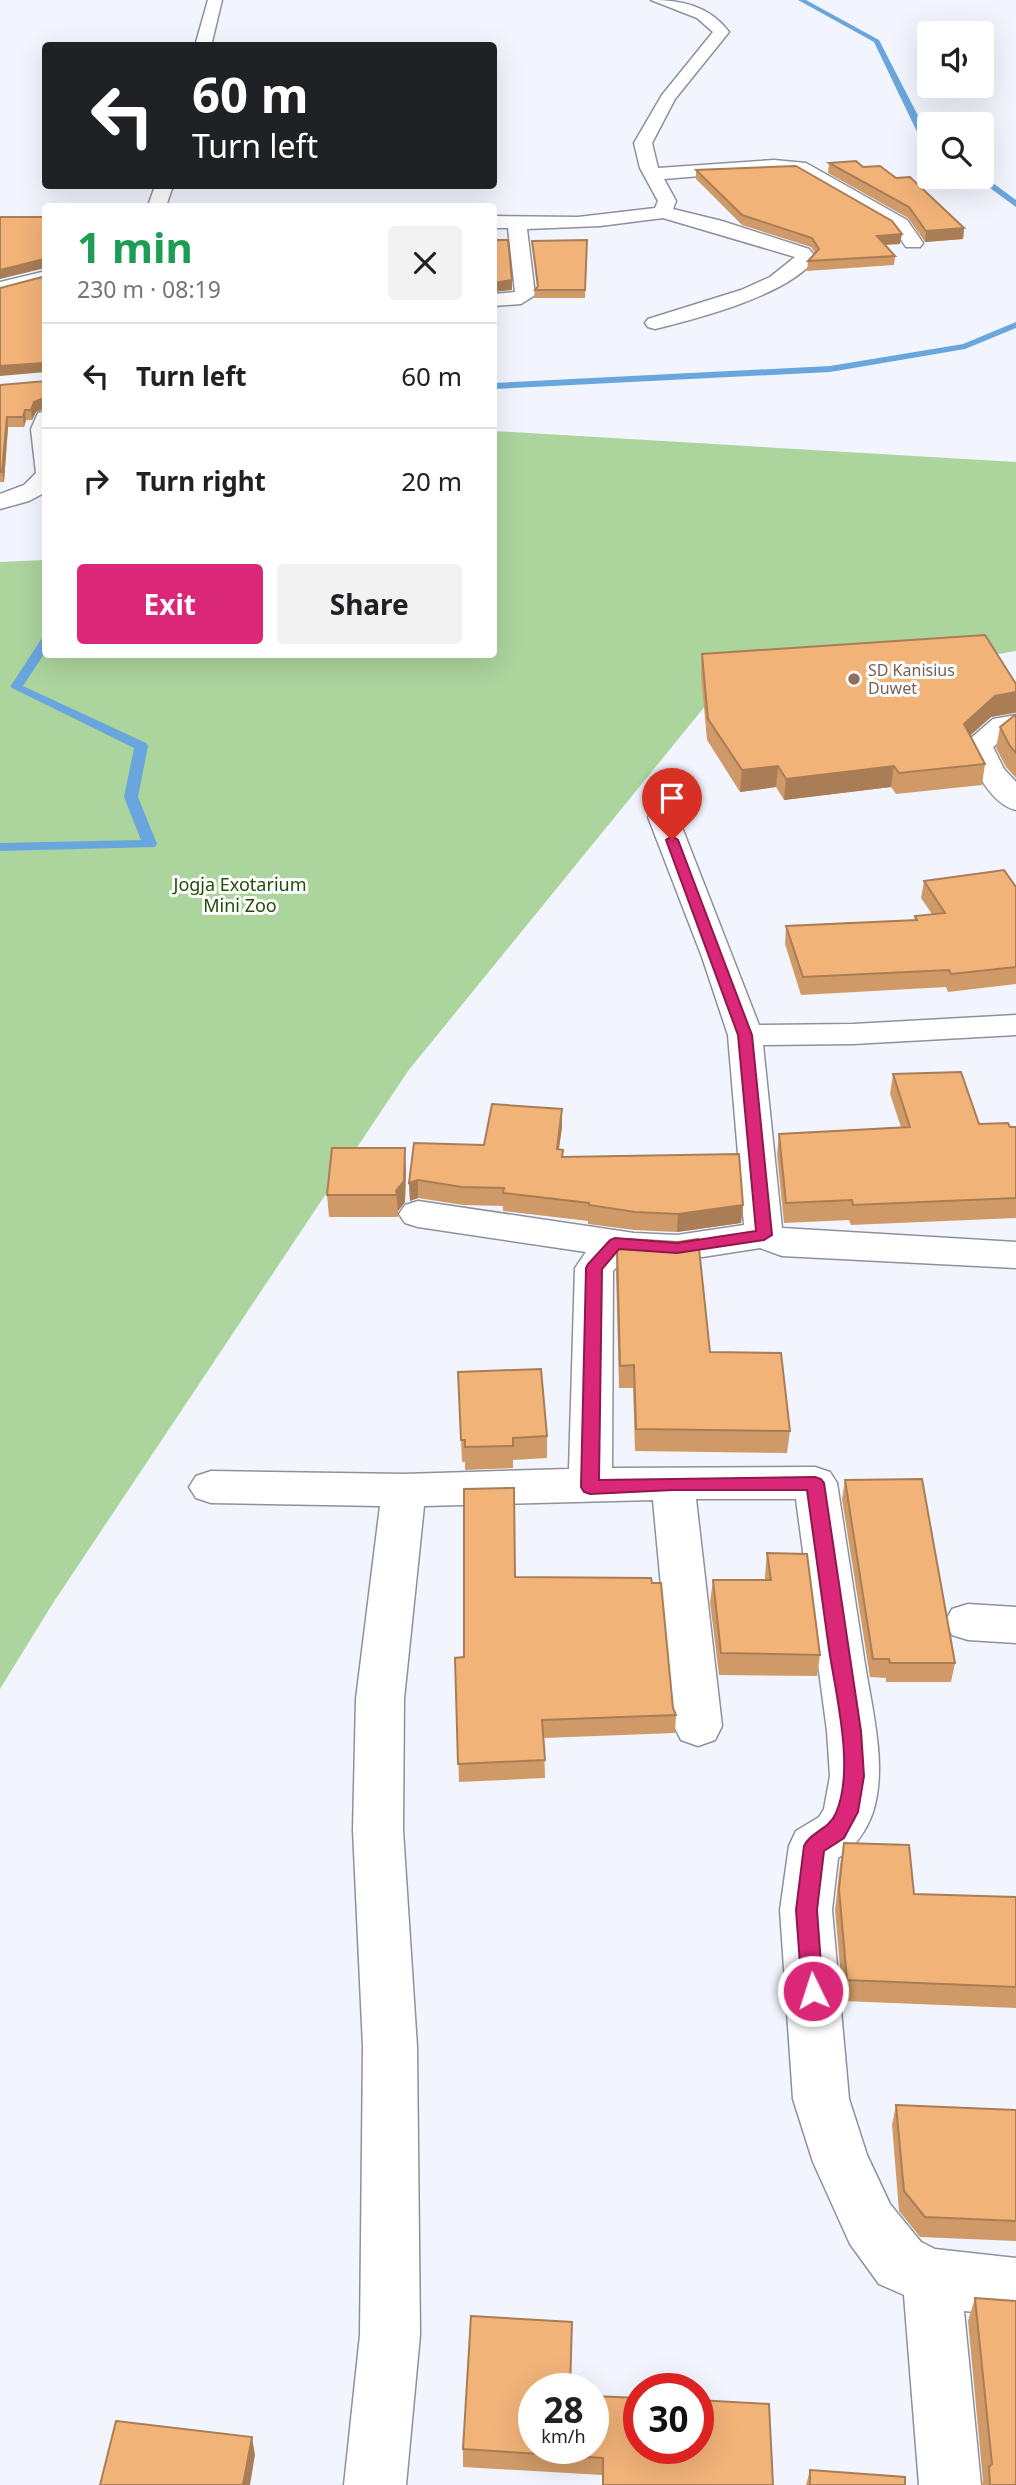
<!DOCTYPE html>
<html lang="en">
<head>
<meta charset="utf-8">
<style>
  :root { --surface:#fff; --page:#f2f2f2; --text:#202124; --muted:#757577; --line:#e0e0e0; --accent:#db2777 }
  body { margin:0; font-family:"Noto Sans",sans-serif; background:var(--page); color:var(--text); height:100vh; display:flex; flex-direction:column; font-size:26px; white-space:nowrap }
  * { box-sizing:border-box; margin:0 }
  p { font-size:23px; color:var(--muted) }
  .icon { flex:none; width:38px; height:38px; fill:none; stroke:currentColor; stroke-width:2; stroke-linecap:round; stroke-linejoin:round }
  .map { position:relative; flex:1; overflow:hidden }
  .details { position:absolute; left:42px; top:203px; width:455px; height:455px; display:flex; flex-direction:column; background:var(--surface); border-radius:7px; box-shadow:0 7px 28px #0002 }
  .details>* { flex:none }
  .top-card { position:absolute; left:42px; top:42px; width:455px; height:147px; border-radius:7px; box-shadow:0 7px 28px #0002; background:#202124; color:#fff; overflow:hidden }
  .fabs { position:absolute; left:917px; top:21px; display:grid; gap:14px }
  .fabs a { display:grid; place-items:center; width:77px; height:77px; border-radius:7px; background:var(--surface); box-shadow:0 7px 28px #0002; font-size:35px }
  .speed { position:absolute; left:518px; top:2373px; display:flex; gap:14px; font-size:35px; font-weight:700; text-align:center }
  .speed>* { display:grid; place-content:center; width:91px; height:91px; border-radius:50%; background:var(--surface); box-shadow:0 7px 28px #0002; line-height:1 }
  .speed small { font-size:18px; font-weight:400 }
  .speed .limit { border:10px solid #d22; background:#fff; color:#111 }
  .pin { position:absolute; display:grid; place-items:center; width:60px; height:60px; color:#fff; margin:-72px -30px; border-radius:50% 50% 50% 0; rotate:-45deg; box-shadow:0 0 7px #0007 }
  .pin .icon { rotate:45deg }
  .me { position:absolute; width:77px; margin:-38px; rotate:356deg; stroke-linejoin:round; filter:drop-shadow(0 0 5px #0008) }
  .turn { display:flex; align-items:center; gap:24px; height:147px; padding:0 35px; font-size:32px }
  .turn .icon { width:91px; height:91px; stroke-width:2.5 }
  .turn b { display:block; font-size:49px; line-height:60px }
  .round { display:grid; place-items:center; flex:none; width:74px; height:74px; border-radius:7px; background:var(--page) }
  .head { display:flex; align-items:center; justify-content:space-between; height:119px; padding:0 35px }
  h1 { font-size:42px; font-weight:700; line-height:52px; color:#1e9e55 }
  .action { display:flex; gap:14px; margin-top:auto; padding:14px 35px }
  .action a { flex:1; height:80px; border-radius:7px; background:var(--accent); color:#fff; font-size:28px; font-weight:700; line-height:80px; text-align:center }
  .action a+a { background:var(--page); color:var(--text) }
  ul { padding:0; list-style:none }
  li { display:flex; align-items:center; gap:21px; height:105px; padding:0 35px; border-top:2px solid var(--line) }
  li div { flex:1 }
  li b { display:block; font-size:26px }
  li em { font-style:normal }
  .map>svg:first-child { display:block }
  .green { fill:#acd49d }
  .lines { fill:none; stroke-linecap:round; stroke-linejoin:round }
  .stream { fill:#69a6de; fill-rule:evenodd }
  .street-casing { stroke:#8e919c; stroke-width:3 }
  .street { fill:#fff; fill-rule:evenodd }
  .wall { fill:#d09a68 }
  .shaded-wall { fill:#a97d55 }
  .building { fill:#f2b379; stroke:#a97d55; stroke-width:2 }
  .route { fill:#db2777; stroke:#8e194d; stroke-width:2 }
  .education-dot { fill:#8d6e63; stroke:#fff; stroke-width:2.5 }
  .labels { text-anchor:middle; stroke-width:6; stroke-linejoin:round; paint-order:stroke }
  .far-education-label { font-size:16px; fill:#785e54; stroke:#fff; text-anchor:start }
  .park-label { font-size:18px; fill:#204d07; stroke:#fff }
</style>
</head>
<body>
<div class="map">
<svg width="1016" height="2485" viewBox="0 0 1016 2485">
  <rect width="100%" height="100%" fill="#f3f5fe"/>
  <!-- green -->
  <path class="green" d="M494,431L1016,462V651L706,705L408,1071L53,1603L0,1689V562L45,560L46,654H494Z"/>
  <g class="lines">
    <!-- stream -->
    <path class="stream" d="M798,0H806L879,40L929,137V143L919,136L874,42Z
      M982,175L1016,200V207L975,177Z
      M1016,322V328L965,349L830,372L494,389V383L830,366L963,344Z
      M46,637V651L23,686L146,743L148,746L138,797L157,844L155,847L0,851V843L141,840L124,797L134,748L10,687L42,638Z"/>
    <defs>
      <path id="street" d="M208,0H222L211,46H195Z
        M651,0C681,0 710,6 729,32L675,99L652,143L658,168L774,160L806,163L907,220L923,243L920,247H906L893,228L796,172L774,170L664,179L676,201L673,209L722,221L809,249L816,258C789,295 699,318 655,329L648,327L645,323L648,319L741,290L770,277L795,257L663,218L600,226L527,229L535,295L521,304L494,306V294L515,292L508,228H494V216L578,217L655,208L658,201L640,168L634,143L662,95L713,32L697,18Z
        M155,186H173L166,206H148Z
        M46,271V283L0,295V282Z
        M46,411V492L29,501L0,509V494L24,485L36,473L31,429L38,413Z
        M1016,715V733H1011L993,747L1004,769L1016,782V810C990,804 974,767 963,745L993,719Z
        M663,808L674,811L678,817L759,1025L853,1024L1016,1015V1035L853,1044L763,1045L782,1228L1016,1242V1268L782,1256L760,1248L677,1261L625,1258L613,1271L612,1468L815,1467L830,1472L837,1483C846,1541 855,1600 864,1658C871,1706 888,1765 873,1812C866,1832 855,1847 838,1858L832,1910L849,2099L867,2155L890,2204L921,2242L935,2249L1016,2258V2316L964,2311L981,2485H919L904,2295L879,2284L850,2244L813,2162L793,2099L780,1910L789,1846L796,1831L819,1817L824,1809L830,1776L827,1731L796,1499H696L722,1726L715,1740L698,1746L681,1740L674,1726L653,1500L424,1506L404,1699L403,1830L417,2047L420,2335L406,2485H344L360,2335L363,2047L353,1830L356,1699L380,1506L211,1503L196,1498L189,1487L196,1476L211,1471L404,1474L569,1469L575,1268L586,1252L418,1227L405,1223L399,1214L405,1205L418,1201L634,1233L677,1235L744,1225L728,1035L702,957L648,817L652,811Z
        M968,1604L1016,1607V1643L968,1640L952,1635L945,1622L952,1609Z"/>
    </defs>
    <!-- street casing -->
    <use href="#street" class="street-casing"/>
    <!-- street -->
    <use href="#street" class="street"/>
  </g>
  <!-- wall -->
  <path class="wall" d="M829,163L863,167L964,228L963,239L925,242L908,218L828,173Z
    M696,170L900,244L885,245L895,256L894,265L807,271L808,261L815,253L811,247L742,225L696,179Z
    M587,240L585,298H534L535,290L537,287L532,241Z
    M46,381V409L36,412L32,420H26L24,427H8L4,482H0V385Z
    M702,654L1016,684V713L991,717L970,736L985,764L982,785L896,794L891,787L784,800L776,787L740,792L707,740L701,674Z
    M1016,715V778L1006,767L996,748L1000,727Z
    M924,881L1016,887V984L948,992L946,987L801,995L785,944L786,926L914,920L915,916L932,914L921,898Z
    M893,1074L979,1124L1016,1127V1218L851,1225L849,1220L784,1223L777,1154L779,1134L901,1127L890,1094Z
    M562,1127L559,1149L563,1150V1157L743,1205L741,1223L677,1232L634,1230L588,1224V1221L503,1211V1206L463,1205L418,1198L410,1201L409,1183L484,1145Z
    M406,1170L405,1202L398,1211V1217H329L327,1195Z
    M617,1250L710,1352L790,1431L787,1453L635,1451L633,1388H619L616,1272Z
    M458,1372L547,1436V1458L513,1460V1468L465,1470V1462H462Z
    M845,1480L955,1663L951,1682H886V1678L870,1677L842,1499Z
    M767,1553L820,1655L817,1676L719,1675L710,1602L713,1580H765V1576Z
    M515,1577L652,1583L673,1708L676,1715L675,1733L544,1738L545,1778L459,1782L455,1658L464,1657Z
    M844,1843L914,1894L1016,1897V2008L843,2001L835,1910L840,1865Z
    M896,2105L1016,2110V2241L920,2237L899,2211L892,2125Z
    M975,2298L1016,2485H981L983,2481L968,2321Z
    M534,2389L593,2448L773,2485H602V2475L463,2467V2449Z
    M810,2470L905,2485H806Z"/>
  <!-- shaded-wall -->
  <path class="shaded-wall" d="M964,228L963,239L925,242L926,231Z
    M902,234L900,244L876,245L877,236Z
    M44,259L45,268L0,279V270Z
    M512,280V290L494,292V282Z
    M44,363L46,372L0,376V366Z
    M44,398L45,408L36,412L32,420L31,410L34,402Z
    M25,410L26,420L24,427L23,417Z
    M7,417L8,427L4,482L2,472Z
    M1016,692V712L991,717L960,744L964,724L995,696Z
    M778,766L776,787L740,792L742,770Z
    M894,766L891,787L784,800L786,779Z
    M562,1109V1127L556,1167L557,1149Z
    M405,1148L406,1170L405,1202L398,1211L396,1191Z
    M418,1180V1198L410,1201L409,1183Z
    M743,1205L741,1223L677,1232L678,1214Z
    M252,2437L255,2455L250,2485H243Z"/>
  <!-- building -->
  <path class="building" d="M856,161L863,167L880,166L896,178L910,177L964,228L926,231L909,207L829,163Z
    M796,166L892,221L902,234L877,236L895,256L808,261L819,249L812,238L742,215L696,170Z
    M0,217H46V260L44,259L0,270Z
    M494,240H508L512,280L494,283Z
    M587,240L585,290H535L538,286L532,241Z
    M46,276V364L44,363L0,366V288Z
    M46,381V400L44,398L34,402L31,410H25L23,417H7L2,472H0V385Z
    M985,635L1016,684V692L995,696L964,724L985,764L899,773L894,766L786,779L778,766L742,770L708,719L702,654Z
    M1015,715H1016V753L1010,746L1000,727Z
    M1004,870L1016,887V967L951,974L949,970L803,977L786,926L917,920L915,916L945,913L924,881Z
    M961,1072L979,1124L1008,1123L1010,1127H1016V1198L853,1205L852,1200L786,1203L779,1134L910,1127L893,1074Z
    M492,1104L562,1109L557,1149L563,1150L562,1157L739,1154L743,1205L678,1214L635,1212L589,1205V1203L503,1193L504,1188L462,1187L418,1180L409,1183L414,1143L484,1145Z
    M332,1148H405L404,1181L396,1191L397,1195H327Z
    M627,1239L678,1242L698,1239L710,1352L781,1353L790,1431L636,1429L634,1365L620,1366L617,1250Z
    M541,1369L547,1436L513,1438V1446L465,1447V1440H461L458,1372Z
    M922,1479L955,1663H890L889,1659H873L845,1480Z
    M514,1488L515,1577L651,1578L652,1583H661L673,1708L676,1715L542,1720L545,1760L458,1764L455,1658L464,1657V1489Z
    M767,1553L807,1554L820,1655L721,1653L713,1580H771Z
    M844,1843L909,1845L914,1894L1016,1897V1987L847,1980L839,1889Z
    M896,2105L1016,2110V2221L925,2217L904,2191Z
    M975,2298L1016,2301V2485H990L989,2467L992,2464Z
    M471,2316L572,2322L570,2389H534V2448H593V2396L639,2398V2448H698V2400L769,2404L773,2485H603V2458L463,2449Z
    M116,2421L252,2437L243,2485H100Z
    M810,2470L905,2477V2485H810Z"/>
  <!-- route -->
  <path class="route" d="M672,836L678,840L752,1035L772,1235L764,1240L677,1253L619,1249L602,1269L599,1480L815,1477L821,1479L824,1483L861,1731L864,1776L858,1812L844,1838L824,1851L817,1910L823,1991L820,1998L813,2001L805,1998L802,1991L796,1910L804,1846C811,1831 829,1830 836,1813C855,1769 836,1696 829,1649C822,1596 814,1543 807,1490H673L590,1494L584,1492L581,1487L586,1268L588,1264L610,1240L615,1238L677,1243L756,1231L738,1035L666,840Z"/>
  <!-- markers -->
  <circle class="education-dot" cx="854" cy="679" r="7"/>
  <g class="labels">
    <!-- far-education labels -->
    <g class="far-education-label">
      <text x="868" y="676">SD Kanisius<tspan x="868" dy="18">Duwet</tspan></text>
    </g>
    <!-- park labels -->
    <g class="park-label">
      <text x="240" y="891">Jogja Exotarium<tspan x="240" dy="21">Mini Zoo</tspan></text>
    </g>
  </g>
</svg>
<div class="fabs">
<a><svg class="icon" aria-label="sound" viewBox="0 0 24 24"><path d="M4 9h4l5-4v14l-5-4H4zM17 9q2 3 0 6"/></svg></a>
<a><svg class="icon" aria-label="search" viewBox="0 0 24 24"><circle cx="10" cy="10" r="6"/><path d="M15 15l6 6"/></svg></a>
</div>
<div class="speed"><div>28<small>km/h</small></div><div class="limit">30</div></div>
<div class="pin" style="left:672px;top:840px;background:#d93025"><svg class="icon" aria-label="arrive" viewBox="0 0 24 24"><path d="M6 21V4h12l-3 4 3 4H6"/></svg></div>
<svg class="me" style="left:813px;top:1991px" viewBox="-20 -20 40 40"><circle r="17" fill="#db2777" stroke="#fff" stroke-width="3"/><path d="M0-11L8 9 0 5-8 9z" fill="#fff"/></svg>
<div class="top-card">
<div class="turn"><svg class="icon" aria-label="left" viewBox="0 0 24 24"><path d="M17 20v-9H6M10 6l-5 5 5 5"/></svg><div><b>60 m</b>Turn left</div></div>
</div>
<section class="details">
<div class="head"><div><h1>1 min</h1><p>230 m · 08:19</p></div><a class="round"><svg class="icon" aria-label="close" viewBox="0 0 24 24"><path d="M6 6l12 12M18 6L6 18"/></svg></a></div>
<ul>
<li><svg class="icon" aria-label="left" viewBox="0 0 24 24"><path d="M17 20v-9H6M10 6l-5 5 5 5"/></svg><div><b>Turn left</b></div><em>60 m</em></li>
<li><svg class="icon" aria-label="right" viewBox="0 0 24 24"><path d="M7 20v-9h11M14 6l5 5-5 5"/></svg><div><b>Turn right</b></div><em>20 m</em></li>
</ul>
<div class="action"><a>Exit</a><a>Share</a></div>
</section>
</div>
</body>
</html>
